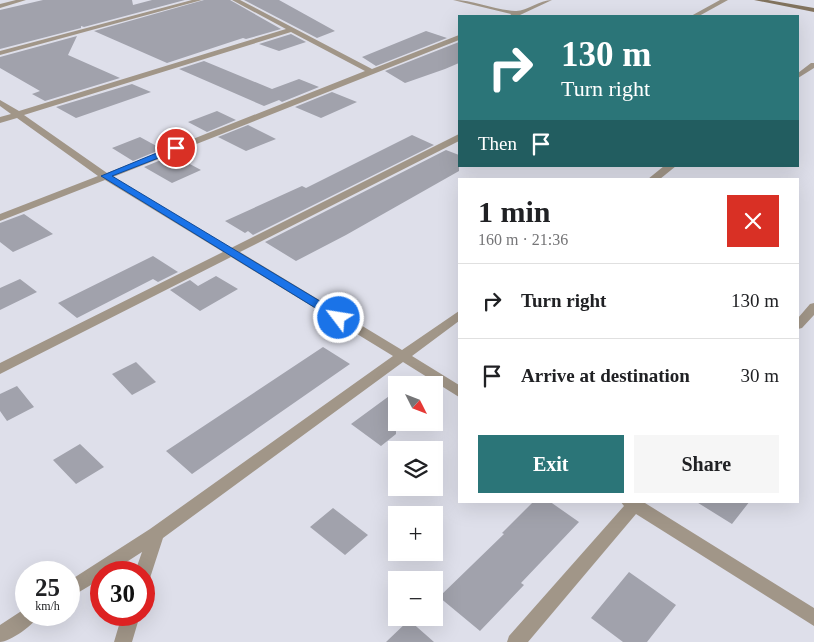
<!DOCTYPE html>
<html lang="en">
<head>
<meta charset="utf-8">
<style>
  :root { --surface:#fff; --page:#f6f6f6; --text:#202124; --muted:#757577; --line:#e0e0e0; --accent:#2b7578 }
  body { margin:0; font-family:"Times New Roman",serif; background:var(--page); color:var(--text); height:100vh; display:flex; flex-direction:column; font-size:19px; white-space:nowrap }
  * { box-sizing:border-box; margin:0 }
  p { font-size:16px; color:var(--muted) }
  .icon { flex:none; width:28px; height:28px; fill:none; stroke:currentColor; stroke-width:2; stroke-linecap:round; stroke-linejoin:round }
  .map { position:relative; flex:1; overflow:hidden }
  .panel { position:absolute; left:458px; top:178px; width:341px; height:325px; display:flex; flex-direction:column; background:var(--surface); border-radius:0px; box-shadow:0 5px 20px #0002 }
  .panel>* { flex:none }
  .guide { position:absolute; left:458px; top:15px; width:341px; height:152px; border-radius:0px; box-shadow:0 5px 20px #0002; background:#2b7578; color:#fff; overflow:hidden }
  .needle { width:32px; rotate:132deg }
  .controls { position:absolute; left:388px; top:376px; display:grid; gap:10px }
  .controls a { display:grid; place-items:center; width:55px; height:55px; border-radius:0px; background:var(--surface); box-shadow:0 5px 20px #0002; font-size:25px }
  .speed { position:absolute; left:15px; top:561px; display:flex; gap:10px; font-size:25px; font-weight:700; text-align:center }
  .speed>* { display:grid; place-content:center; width:65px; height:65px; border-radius:50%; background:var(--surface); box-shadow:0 5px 20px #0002; line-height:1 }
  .speed small { font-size:12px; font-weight:400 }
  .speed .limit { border:8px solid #d22; background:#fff; color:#111 }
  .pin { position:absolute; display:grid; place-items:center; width:42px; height:42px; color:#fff; margin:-21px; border:2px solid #fff; border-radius:50%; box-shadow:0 1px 5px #0007 }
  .me { position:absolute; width:55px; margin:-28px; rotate:301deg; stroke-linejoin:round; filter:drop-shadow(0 0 4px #0008) }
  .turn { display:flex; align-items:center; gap:18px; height:105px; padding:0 20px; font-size:22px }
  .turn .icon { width:65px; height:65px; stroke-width:2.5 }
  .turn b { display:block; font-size:35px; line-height:42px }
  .then { display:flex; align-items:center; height:48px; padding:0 20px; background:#0003; gap:10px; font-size:19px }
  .round { display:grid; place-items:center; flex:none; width:52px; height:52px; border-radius:0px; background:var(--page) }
  .overview { display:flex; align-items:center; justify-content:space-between; height:85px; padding:0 20px }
  h1 { font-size:30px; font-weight:800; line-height:38px }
  .action { display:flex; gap:10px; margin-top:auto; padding:10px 20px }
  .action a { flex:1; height:58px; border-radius:0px; background:var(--accent); color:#fff; font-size:20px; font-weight:800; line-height:58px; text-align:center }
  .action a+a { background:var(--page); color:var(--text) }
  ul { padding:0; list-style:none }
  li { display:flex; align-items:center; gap:15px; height:75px; padding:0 20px; border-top:1px solid var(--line) }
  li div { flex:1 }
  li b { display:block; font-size:19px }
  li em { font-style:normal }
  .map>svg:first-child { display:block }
  .building { fill:#a1a2ac }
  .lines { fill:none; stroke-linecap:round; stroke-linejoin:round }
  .street { fill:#a19688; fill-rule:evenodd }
  .secondary { fill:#82735e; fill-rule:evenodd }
  .route { fill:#1a73e8; stroke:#114b97 }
</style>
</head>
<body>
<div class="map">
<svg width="814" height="642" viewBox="0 0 814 642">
  <rect width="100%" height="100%" fill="#dedfea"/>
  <!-- building -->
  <path class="building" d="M43,0H132L133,5L152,0H185L84,27L81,26V28L0,49V10Z
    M204,0H230L281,29L246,39L243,38L167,63L94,31Z
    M244,0H279L335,31L317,38Z
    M426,31L447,38L376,66L362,57Z
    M291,34L306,42L279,51L259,44Z
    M77,36L68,55L120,78L45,101L32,94L40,91L0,68V57Z
    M459,42V63L445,69L405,83L385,71Z
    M204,61L272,89L299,79L319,87L282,102L279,100L264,106L179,69Z
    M132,84L151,92L76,118L56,107Z
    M332,92L357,102L321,118L295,107Z
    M217,111L236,120L207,132L188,122Z
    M248,125L276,139L246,151L218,137Z
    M412,135L434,145L253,235L248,231L245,233L225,221L302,186L306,188Z
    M140,137L162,149L133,161L112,148Z
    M446,150L459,155V171L346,235L296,261L265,242Z
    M173,155L201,170L172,183L144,167Z
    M24,214L53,234L13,252L0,242V223Z
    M153,256L178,272L158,282L153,279L77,318L58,303Z
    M216,276L238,289L200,311L170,290L190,280L198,286Z
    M20,279L37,292L0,310V288Z
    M323,347L350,364L192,474L166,451Z
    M136,362L156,382L132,395L112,374Z
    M17,386L34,407L7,421L0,411V394Z
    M396,391V434L381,446L351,424Z
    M80,444L104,467L76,484L53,460Z
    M534,501H549L579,522L521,583L524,585L480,631L439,597L504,534L502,533Z
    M695,501H750L732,524Z
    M333,508L368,535L345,555L310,527Z
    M629,572L676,605L647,642H623L591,618Z
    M409,620L434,642H386Z"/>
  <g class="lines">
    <!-- street -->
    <path class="street" d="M16,0H26L0,8V4Z
      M192,0H202L0,55V51Z
      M232,0H240L372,69L459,35V40L113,177L231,248L459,134V141L240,252L402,350L459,311V321L412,356L459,385V397L403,362L163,538L150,578L144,581V572H135L142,552L111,572H101V579L69,598V581L150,529L393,356L231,257L0,374V363L223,252L105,180L0,221V214L98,176L17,118L0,123V117L11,114L0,106V100L19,111L286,29ZM291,32L365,71L107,173L24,115Z
      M453,0C474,0 494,10 515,11C526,12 539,0 552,0L520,15L510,16L511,14Z
      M720,0H728L699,16H691Z
      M811,63H814V68L798,78V73Z
      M664,166H676L660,179H648Z
      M814,303V315L802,328L798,329V318L810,304Z
      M620,501H646L645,503L814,608V626L636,514L528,642H507L509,636L624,506Z
      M26,608V615H39C35,624 10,642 0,642V625Z
      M122,615H140L132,642H114Z"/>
    <!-- secondary -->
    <path class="secondary" d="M754,0H768L814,8V12Z"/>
  </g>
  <!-- route -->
  <path class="route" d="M176,145L180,148L179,150L112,176L343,315L344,318L343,320H335L101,176Z"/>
</svg>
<div class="controls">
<a><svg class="needle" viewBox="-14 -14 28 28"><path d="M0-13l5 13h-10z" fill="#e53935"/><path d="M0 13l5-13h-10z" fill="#757577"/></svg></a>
<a><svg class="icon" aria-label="layers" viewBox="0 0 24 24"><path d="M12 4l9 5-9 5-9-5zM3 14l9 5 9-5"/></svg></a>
<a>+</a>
<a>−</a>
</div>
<div class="speed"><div>25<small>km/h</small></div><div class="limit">30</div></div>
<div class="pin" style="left:176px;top:148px;background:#d93025"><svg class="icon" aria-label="arrive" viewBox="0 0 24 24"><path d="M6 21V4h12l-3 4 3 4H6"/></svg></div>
<svg class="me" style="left:339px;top:318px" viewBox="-20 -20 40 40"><circle r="17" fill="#1a73e8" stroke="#fff" stroke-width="3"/><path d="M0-11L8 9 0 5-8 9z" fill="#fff"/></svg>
<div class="guide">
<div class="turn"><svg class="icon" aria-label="right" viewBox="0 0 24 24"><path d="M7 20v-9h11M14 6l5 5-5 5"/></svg><div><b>130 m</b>Turn right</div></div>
<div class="then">Then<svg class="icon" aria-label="arrive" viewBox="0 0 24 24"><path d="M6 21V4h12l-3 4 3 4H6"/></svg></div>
</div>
<section class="panel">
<div class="overview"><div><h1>1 min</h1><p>160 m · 21:36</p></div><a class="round" style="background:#d93025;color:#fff"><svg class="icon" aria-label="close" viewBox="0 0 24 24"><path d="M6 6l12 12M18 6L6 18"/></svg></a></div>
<ul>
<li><svg class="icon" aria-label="right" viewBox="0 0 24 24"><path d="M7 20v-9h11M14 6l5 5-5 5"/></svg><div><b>Turn right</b></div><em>130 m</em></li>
<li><svg class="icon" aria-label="arrive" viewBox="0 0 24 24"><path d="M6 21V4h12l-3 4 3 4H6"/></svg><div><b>Arrive at destination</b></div><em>30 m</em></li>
</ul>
<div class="action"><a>Exit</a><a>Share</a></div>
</section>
</div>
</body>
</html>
